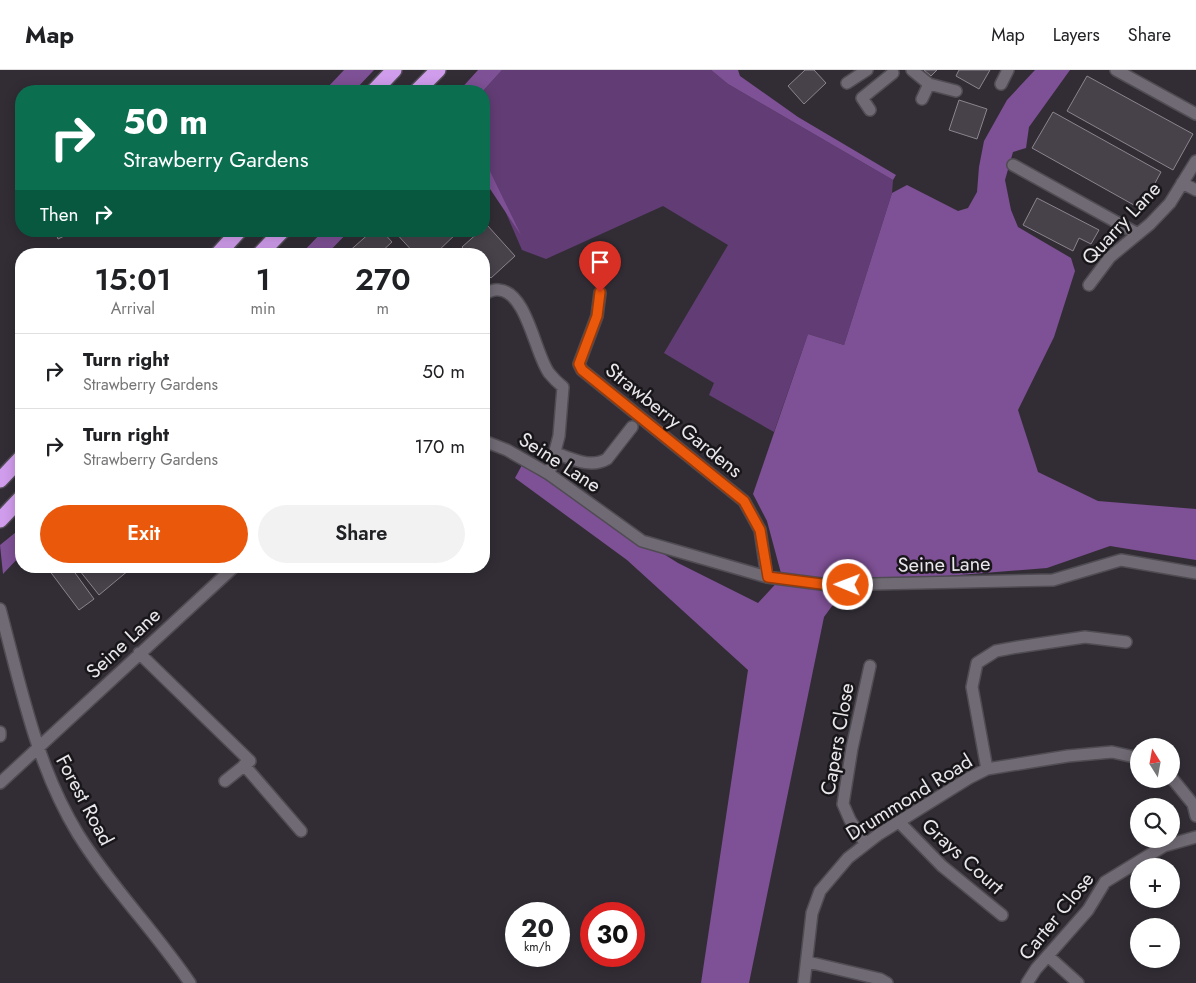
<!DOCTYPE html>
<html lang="en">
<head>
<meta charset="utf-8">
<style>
  :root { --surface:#fff; --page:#f2f2f2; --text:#202124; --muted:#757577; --line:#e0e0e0; --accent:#ea580c }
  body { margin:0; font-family:Jost,sans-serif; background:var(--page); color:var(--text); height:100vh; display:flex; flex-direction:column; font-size:19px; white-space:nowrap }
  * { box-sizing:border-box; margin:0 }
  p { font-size:16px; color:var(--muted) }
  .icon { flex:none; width:28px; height:28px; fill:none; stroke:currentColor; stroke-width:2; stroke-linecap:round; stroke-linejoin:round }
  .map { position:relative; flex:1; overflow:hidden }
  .panel { position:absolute; left:15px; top:178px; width:475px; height:325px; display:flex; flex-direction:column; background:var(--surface); border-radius:20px; box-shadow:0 2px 12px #0003 }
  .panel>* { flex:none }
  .banner { position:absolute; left:15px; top:15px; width:475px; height:152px; border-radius:20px; box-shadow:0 2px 12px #0003; background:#0b6e4f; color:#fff; overflow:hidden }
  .needle { width:32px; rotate:349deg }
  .buttons { position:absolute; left:1130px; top:668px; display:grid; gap:10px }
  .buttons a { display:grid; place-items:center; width:50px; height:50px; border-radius:50%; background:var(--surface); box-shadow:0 2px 12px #0003; font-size:25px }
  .speed { position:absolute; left:505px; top:832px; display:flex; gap:10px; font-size:25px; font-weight:700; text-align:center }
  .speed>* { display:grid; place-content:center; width:65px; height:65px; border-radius:50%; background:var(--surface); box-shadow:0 2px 12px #0003; line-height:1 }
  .speed small { font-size:12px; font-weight:400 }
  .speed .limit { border:8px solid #d22; background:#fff; color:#111 }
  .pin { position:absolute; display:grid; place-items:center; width:42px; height:42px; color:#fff; margin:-51px -21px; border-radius:50% 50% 50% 0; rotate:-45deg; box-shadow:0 0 5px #0007 }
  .pin .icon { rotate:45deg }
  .me { position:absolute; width:55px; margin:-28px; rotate:271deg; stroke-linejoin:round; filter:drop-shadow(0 0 4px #0008) }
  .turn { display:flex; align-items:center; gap:18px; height:105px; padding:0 25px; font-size:22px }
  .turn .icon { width:65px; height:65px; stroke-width:2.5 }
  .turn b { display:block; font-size:35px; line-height:42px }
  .then { display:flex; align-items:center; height:48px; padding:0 25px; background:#0003; gap:10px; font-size:19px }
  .eta { display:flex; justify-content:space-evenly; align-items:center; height:85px; text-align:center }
  .eta b { font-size:30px; font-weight:600; line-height:35px }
  .primary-button { display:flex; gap:10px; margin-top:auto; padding:10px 25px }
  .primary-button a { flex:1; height:58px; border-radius:30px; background:var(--accent); color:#fff; font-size:20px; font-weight:600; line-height:58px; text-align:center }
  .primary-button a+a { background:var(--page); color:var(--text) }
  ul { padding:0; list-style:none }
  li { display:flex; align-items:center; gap:15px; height:75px; padding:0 25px; border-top:1px solid var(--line) }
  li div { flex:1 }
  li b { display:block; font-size:19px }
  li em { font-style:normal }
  header { display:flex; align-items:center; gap:30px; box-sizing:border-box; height:70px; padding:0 25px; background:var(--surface); border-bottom:1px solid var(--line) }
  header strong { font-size:24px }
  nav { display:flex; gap:28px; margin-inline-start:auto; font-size:18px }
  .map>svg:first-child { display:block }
  .green { fill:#623d75 }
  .forest { fill:#7e5095 }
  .building { fill:#47414a; stroke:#8b848f }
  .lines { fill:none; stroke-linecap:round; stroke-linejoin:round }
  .minor-casing { stroke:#504c53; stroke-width:14 }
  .highway-casing { stroke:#504c53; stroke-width:18 }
  .minor { stroke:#706a74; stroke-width:11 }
  .highway { stroke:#d09cec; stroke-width:15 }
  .route-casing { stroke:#983908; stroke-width:12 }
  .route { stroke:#ea580c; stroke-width:9 }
  .labels { text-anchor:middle; stroke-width:5; stroke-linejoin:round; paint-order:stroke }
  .street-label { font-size:20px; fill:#eae7ec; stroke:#19161a }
</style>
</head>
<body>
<header>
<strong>Map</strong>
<nav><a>Map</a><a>Layers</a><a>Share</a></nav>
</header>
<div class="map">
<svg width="1196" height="913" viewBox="0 0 1196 913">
  <rect width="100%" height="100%" fill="#322d35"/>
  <!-- green -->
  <path class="green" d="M502,0H711L728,14L893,110L892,123L844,275L808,264L774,362L709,325L714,313L664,283L728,175L663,136L546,189L522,180L484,92L483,21Z"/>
  <!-- forest -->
  <path class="forest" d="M344,0H374L356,19L327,18Z
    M478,0H502L483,21H459Z
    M711,0H738L740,6L798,47L896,105L893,110L728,14Z
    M1035,0H1070L1029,57L1026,78L1013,82L1005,110L1011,140L1018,157L1071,188L1075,201L1054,267L1018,340L1038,402L1098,431L1196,439V490L1110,476L1047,498L848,514L824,547L749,913H701L748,600L627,490L515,408L522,395L678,493L758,533L782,507L767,451L753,424L808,264L844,275L892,123L907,115L958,141L968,138L977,122L979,97L984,71L1007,30Z
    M484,89L521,165L484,110Z
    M323,161H349L327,184H301Z
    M21,458V485L3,504L0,475Z"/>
  <!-- building -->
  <path class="building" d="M805,0H814L826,13L804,34L788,16Z
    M924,0H937L931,6Z
    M959,0H990L979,19L956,6Z
    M1087,6L1193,64L1173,100L1067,41Z
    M959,30L987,39L977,69L949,60Z
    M1053,42L1161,102L1141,139L1032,78Z
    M1037,128L1099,160L1091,174L1079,168L1073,181L1023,155Z
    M487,155L515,186L491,208L484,201V184H468L462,177L480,161H484Z
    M55,161H75L58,169Z
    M372,161H382L392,172L379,184H346Z
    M394,161H459L435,184H415Z
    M46,496H70L94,529L79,540Z
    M76,496H126L129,500L99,525Z"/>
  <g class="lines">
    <defs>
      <path id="minor" d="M912,0L929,14L956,21
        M1116,0L1196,44
        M847,13L867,0
        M1001,14L1008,0
        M922,29L929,14
        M870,40L862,28L893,3
        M1013,95L1138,164
        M1182,113L1196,120
        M1089,215L1110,187L1150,154L1170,133L1196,91
        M600,223L597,246L579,294L582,300L744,431L760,460L767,507
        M484,224C488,222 494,219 499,220C527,222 535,284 549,303C553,308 558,313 563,317L559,366L549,404
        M484,371L507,380L549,404L642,471L767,507L829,515L1053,510L1121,490L1196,503
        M555,383C571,388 590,399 607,389L632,357
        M0,539C21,617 36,695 78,764C111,817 155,861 190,913
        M139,583L250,691L225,711
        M0,662V666
        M244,695L301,761
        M987,699L972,617L977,593L996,581L1018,577L1085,567L1126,572
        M1171,707L1193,734L1196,746
        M0,713L235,496
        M900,753L942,796L1002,845
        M865,773L850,750L843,734L852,678L870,596
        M1048,886L1078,913
        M808,892L880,909L887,913
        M804,913L812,843L820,821L848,788L879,764L969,708L987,699L1068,686L1112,682L1139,688
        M1027,913L1036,899L1088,840L1105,812L1164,776L1196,767"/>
      <path id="highway" d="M374,21L394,0
        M417,21L438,0
        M218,184L239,161
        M260,184L282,161
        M0,410L21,388
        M0,450L21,428"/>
    </defs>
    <!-- minor casing -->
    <use href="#minor" class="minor-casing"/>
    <!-- highway casing -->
    <use href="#highway" class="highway-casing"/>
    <!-- minor -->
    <use href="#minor" class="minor"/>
    <!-- highway -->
    <use href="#highway" class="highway"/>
  </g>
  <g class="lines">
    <defs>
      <path id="route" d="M600,222L597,246L579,294L582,300L744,431L760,460L768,507L829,515H848"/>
    </defs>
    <!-- route casing -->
    <use href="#route" class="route-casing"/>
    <!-- route -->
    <use href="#route" class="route"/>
  </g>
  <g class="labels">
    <!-- street labels -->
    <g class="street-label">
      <text transform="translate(1121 153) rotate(-47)" y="7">Quarry Lane</text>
      <text transform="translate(674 350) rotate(39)" y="7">Strawberry Gardens</text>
      <text transform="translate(560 392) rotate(33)" y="7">Seine Lane</text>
      <text transform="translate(944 494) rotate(-1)" y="7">Seine Lane</text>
      <text transform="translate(123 573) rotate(-43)" y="7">Seine Lane</text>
      <text transform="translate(837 669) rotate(-80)" y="7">Capers Close</text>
      <text transform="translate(909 727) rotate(-32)" y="7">Drummond Road</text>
      <text transform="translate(85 730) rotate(62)" y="7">Forest Road</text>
      <text transform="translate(963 786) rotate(42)" y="7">Grays Court</text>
      <text transform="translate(1056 846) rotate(-51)" y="7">Carter Close</text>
    </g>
  </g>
</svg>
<div class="buttons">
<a><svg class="needle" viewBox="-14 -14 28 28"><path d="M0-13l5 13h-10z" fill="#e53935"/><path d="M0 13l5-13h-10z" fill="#757577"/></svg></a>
<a><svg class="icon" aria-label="search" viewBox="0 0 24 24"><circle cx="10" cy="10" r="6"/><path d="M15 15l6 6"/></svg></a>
<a>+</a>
<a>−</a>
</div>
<div class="speed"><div>20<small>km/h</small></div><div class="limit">30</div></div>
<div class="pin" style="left:600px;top:222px;background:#d93025"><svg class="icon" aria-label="arrive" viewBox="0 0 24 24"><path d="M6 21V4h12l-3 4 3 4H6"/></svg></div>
<svg class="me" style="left:848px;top:515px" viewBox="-20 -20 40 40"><circle r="17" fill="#ea580c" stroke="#fff" stroke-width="3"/><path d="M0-11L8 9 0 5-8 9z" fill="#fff"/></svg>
<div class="banner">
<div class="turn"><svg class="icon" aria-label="right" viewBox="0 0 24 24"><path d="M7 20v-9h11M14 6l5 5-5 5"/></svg><div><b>50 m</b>Strawberry Gardens</div></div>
<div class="then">Then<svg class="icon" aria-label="right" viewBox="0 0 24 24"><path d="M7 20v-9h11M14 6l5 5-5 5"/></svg></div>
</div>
<section class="panel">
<div class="eta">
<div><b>15:01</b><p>Arrival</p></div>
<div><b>1</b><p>min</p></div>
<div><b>270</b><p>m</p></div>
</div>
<ul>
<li><svg class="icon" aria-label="right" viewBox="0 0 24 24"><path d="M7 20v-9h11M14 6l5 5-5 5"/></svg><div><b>Turn right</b><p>Strawberry Gardens</p></div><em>50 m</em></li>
<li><svg class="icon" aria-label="right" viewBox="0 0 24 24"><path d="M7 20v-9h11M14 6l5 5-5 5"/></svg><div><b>Turn right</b><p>Strawberry Gardens</p></div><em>170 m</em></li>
</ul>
<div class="primary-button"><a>Exit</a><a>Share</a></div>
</section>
</div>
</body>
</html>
